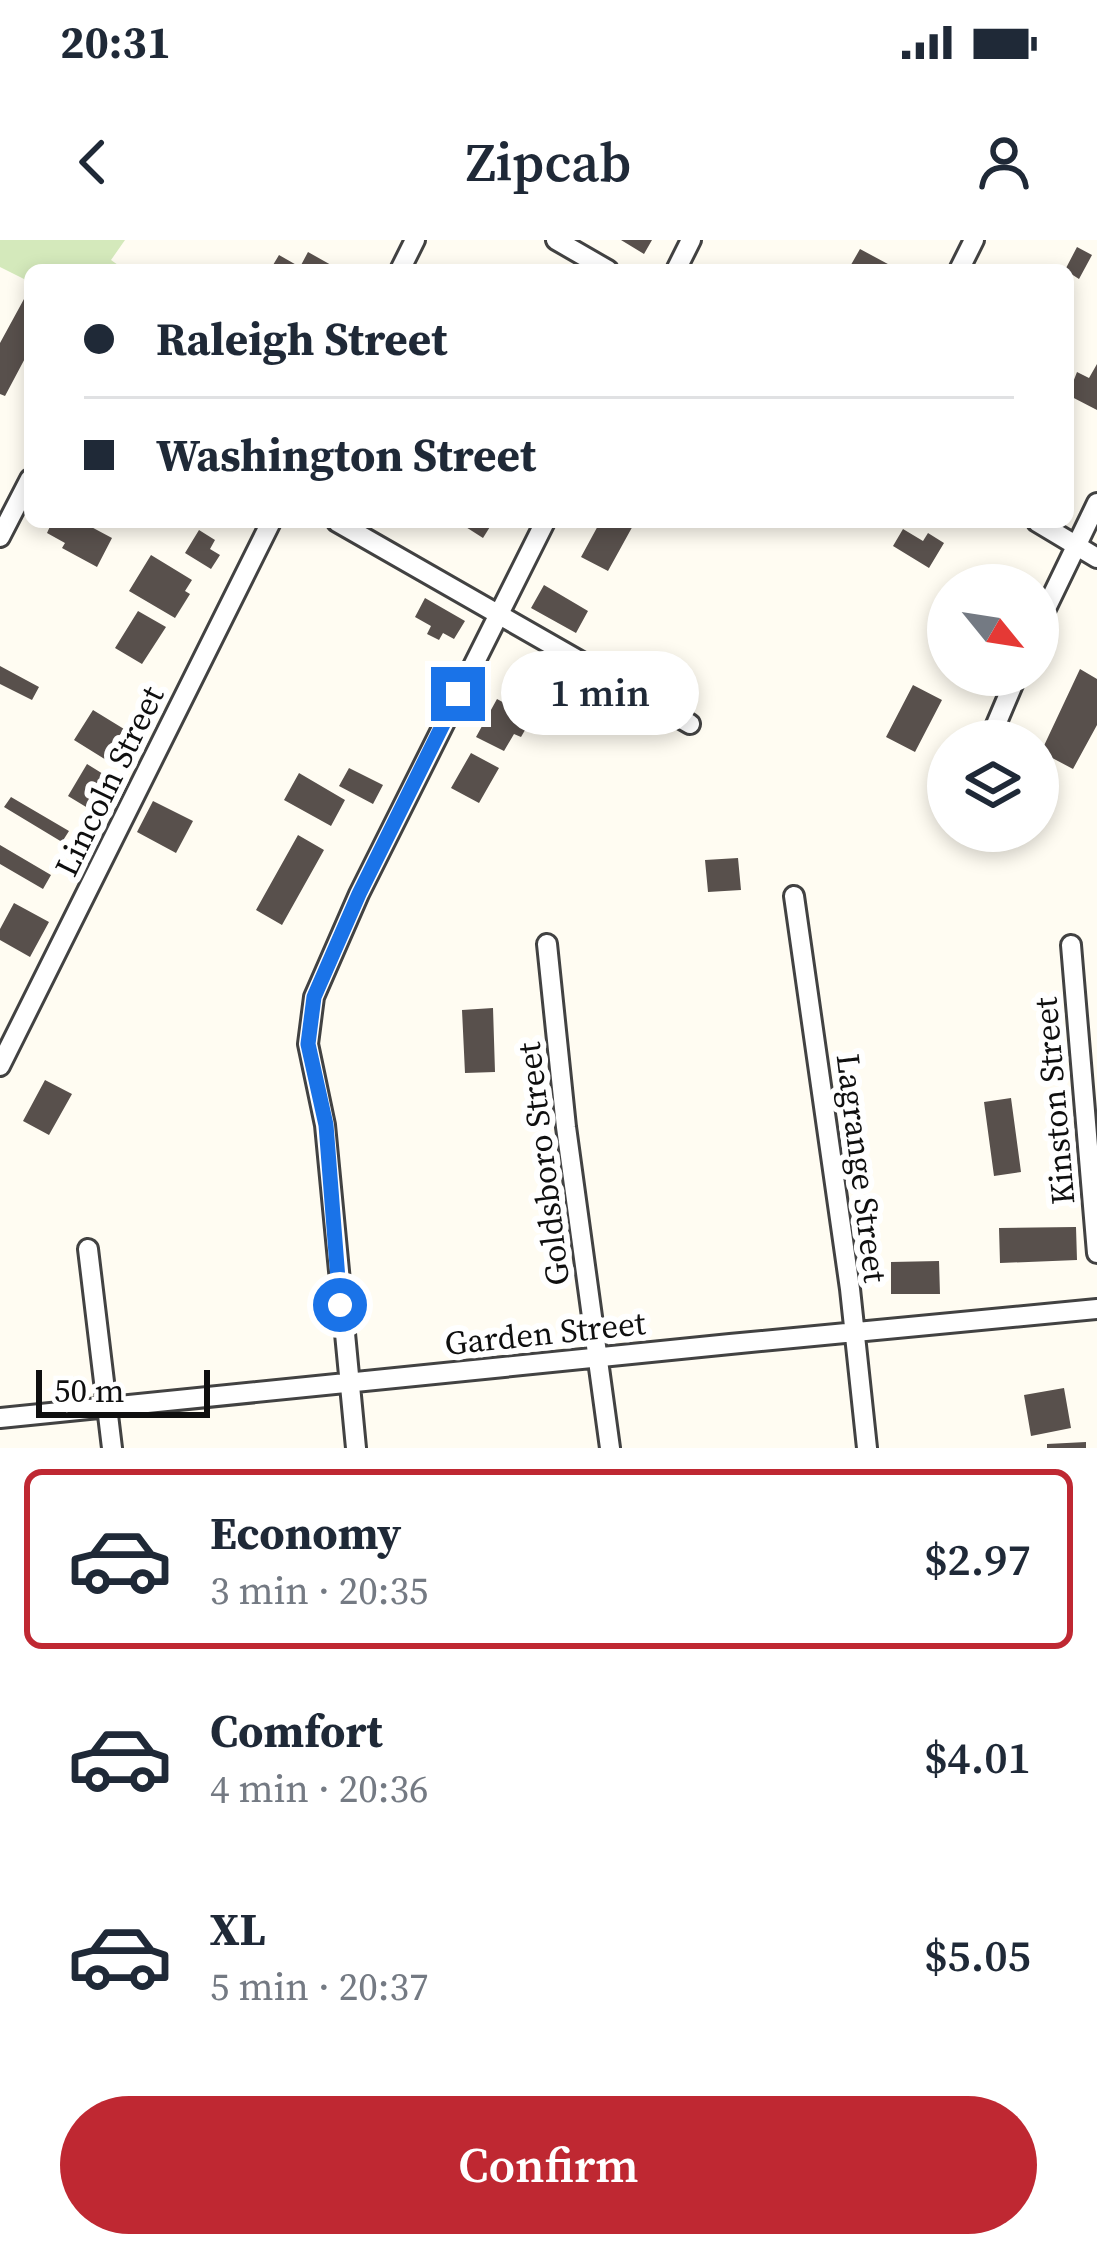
<!DOCTYPE html>
<html lang="en">
<head>
<meta charset="utf-8">
<style>
  :root { --surface:#fff; --page:#f2f2f3; --text:#1f2937; --muted:#747a83; --line:#e0e1e3; --accent:#bf2832 }
  body { margin:0; font-family:"Source Serif 4",serif; background:var(--page); color:var(--text); height:100vh; display:flex; flex-direction:column; font-size:45px; white-space:nowrap }
  * { box-sizing:border-box; margin:0 }
  p { font-size:39px; color:var(--muted) }
  .icon { flex:none; width:66px; height:66px; fill:none; stroke:currentColor; stroke-width:2; stroke-linecap:round; stroke-linejoin:round }
  .map { position:relative; height:1208px; overflow:hidden }
  .drawer { display:flex; flex-direction:column; background:var(--surface); flex:1 }
  .drawer>* { flex:none }
  .top-card { position:absolute; left:24px; top:24px; width:1050px; height:264px; border-radius:18px; box-shadow:0 6px 18px #0003; display:grid; align-content:center; height:264px; padding:0 60px; background:var(--surface) }
  .needle { width:78px; rotate:120deg }
  .tools { position:absolute; left:927px; top:324px; display:grid; gap:24px }
  .tools a { display:grid; place-items:center; width:132px; height:132px; border-radius:50%; background:var(--surface); box-shadow:0 6px 18px #0003; font-size:60px }
  .scale { position:absolute; left:36px; bottom:30px; width:174px; box-sizing:border-box; padding-left:12px; border:6px solid #0f0f0f; border-top:0; font-size:33px; line-height:42px; white-space:nowrap; color:#0f0f0f; -webkit-text-stroke:9px #fff; paint-order:stroke }
  .end { position:absolute; width:54px; height:54px; margin:-27px; border:15px solid #1a73e8; background:#fff; box-shadow:0 0 0 6px #fff }
  .from { border-radius:50% }
  .bubble { position:absolute; height:84px; border-radius:42px; background:var(--surface); box-shadow:0 6px 18px #0003; font-size:39px; font-weight:600; line-height:84px; text-align:center }
  .top-card b { display:flex; align-items:center; gap:42px; height:114px; font-size:45px }
  .top-card b+b { border-top:3px solid var(--line) }
  .top-card i { width:30px; height:30px; background:var(--text) }
  ul { padding:21px 0 0; list-style:none }
  li { display:flex; align-items:center; gap:36px; height:180px; margin:0 24px 18px; padding:0 36px; border:6px solid transparent; border-radius:18px }
  li div { flex:1 }
  li b { display:block; font-size:45px }
  li em { font-style:normal; font-weight:600 }
  li.on { border-color:var(--accent) }
  li>.icon { width:108px; height:108px; stroke-width:1.5 }
  .action { display:flex; gap:24px; margin-top:auto; padding:24px 60px }
  .action a { flex:1; height:138px; border-radius:72px; background:var(--accent); color:#fff; font-size:48px; font-weight:600; line-height:138px; text-align:center }
  .status { display:flex; justify-content:space-between; align-items:center; height:84px; padding:0 60px; background:var(--surface); direction:ltr }
  .status svg { height:33px; fill:currentColor }
  header { display:flex; justify-content:space-between; align-items:center; height:156px; padding:0 60px; background:var(--surface); font-size:54px; font-weight:600 }
  .map>svg:first-child { display:block }
  .green { fill:#d4e9bb }
  .building { fill:#58504c }
  .lines { fill:none; stroke-linecap:round; stroke-linejoin:round }
  .minor-casing { stroke:#424242; stroke-width:24 }
  .minor { stroke:#fff; stroke-width:18 }
  .route { stroke:#1a73e8; stroke-width:15 }
  .labels { text-anchor:middle; dominant-baseline:central; stroke-width:12; stroke-linejoin:round; paint-order:stroke }
  .street-label { font-size:33px; fill:#0f0f0f; stroke:#fff }
</style>
</head>
<body>
<div class="status"><b>20:31</b><svg viewBox="0 0 49 12"><path d="M0 12V9h3v3zM5 12V6h3v6zM10 12V3h3v9zM15 12V0h3v12zM26 1h20v11H26zM47 4h2v5h-2z"/></svg></div>
<header><svg class="icon" aria-label="back" viewBox="0 0 24 24"><path d="M15 5l-7 7 7 7"/></svg>Zipcab<svg class="icon" aria-label="person" viewBox="0 0 24 24"><circle cx="12" cy="8" r="4"/><path d="M4 21q1-7 8-7t8 7"/></svg></header>
<div class="map">
<svg width="1097" height="1208" viewBox="0 0 1097 1208">
  <rect width="100%" height="100%" fill="#fffcf2"/>
  <!-- green -->
  <path class="green" d="M0 0H125L111 20 125 30H30V42L0 27Z"/>
  <!-- building -->
  <path class="building" d="M621 0H652L644 14Z
    M1077 7 1092 15 1079 39 1065 30Z
    M860 9 899 30H848Z
    M308 12 340 30H270L279 15 300 27Z
    M24 59 30 62V109L5 156 0 154V103Z
    M1097 124V170L1068 155 1077 132 1089 138Z
    M52 282H82L112 298 97 327 62 308 65 303 47 293Z
    M458 282H493L483 298Z
    M600 282H635L608 331 581 317Z
    M903 289 923 301 928 293 944 303 929 328 893 306Z
    M199 290 215 300 210 309 220 315 211 329 185 313Z
    M151 315 192 340 185 351 190 354 175 378 129 351Z
    M544 345 588 371 576 393 531 368Z
    M425 358 465 381 454 399 443 393 439 400 427 394 431 386 415 377Z
    M138 371 166 387 142 424 115 408Z
    M0 426 39 447 32 460 0 444Z
    M1080 429 1097 439V485L1073 529 1041 512Z
    M913 445 942 460 915 512 886 497Z
    M497 459 532 478 521 497 514 494 504 511 476 497Z
    M93 470 124 489 116 500 123 504 111 523 74 500Z
    M471 513 499 528 479 563 451 548Z
    M87 524 116 542 96 573 68 556Z
    M349 528 383 545 373 564 339 546Z
    M1038 530 1057 540 1038 574Z
    M299 533 345 560 331 586 284 560Z
    M11 557 69 591 62 602 4 567Z
    M153 561 193 581 176 613 137 592Z
    M298 595 324 610 282 685 256 670Z
    M0 605 51 635 43 649 0 624Z
    M738 618 741 650 708 652 705 620Z
    M14 663 49 682 30 717 0 700V689Z
    M493 768 495 832 465 833 462 770Z
    M45 840 72 854 49 895 23 881Z
    M1011 858 1021 932 994 936 984 862Z
    M1076 987 1077 1020 1000 1023 999 988Z
    M939 1021 940 1054H891V1022Z
    M1064 1148 1071 1188 1031 1196 1024 1155Z
    M1086 1202V1208H1047V1204Z"/>
  <g class="lines">
    <!-- minor casing -->
    <g class="minor-casing">
      <path id="minor" d="M556 0 608 30
        M400 30 415 0
        M676 30 691 0
        M959 30 974 0
        M337 282 690 484
        M1037 282 1097 318
        M0 297 30 239
        M1038 385 1097 263
        M989 501 1017 435
        M794 656 850 1049 867 1208
        M547 704 566 887 610 1208
        M1071 705 1097 1013
        M0 826 271 282
        M88 1009 112 1208
        M0 1178C366 1142 731 1102 1097 1069
        M356 1208 325 885 308 804 314 757 359 654 545 282"/>
    </g>
    <!-- minor -->
    <use href="#minor" class="minor"/>
  </g>
  <g class="lines">
    <!-- route -->
    <path class="route" d="M340 1065 326 885 308 804 314 757 359 654 458 454"/>
  </g>
  <g class="labels">
    <!-- street labels -->
    <g class="street-label">
      <text transform="translate(109 541) rotate(-64)">Lincoln Street</text>
      <text transform="translate(1054 861) rotate(-95)">Kinston Street</text>
      <text transform="translate(543 924) rotate(-97)">Goldsboro Street</text>
      <text transform="translate(862 928) rotate(83)">Lagrange Street</text>
      <text transform="translate(545 1093) rotate(-6)">Garden Street</text>
    </g>
  </g>
</svg>
<div class="tools">
<a><svg class="needle" viewBox="-14 -14 28 28"><path d="M0-13l5 13h-10z" fill="#e53935"/><path d="M0 13l5-13h-10z" fill="#747a83"/></svg></a>
<a><svg class="icon" aria-label="layers" viewBox="0 0 24 24"><path d="M12 4l9 5-9 5-9-5zM3 14l9 5 9-5"/></svg></a>
</div>
<div class="scale">50 m</div>
<i class="end from" style="left:340px;top:1065px"></i>
<i class="end" style="left:458px;top:454px"></i>
<div class="bubble" style="left:501px;top:411px;width:198px">1 min</div>
<div class="top-card">
<b><i class="from"></i>Raleigh Street</b>
<b><i></i>Washington Street</b>
</div>
</div>
<section class="drawer">
<ul>
<li class="on"><svg class="icon" aria-label="car" viewBox="0 0 24 24"><path d="M5 17H2v-5l4-1 3-4h7l3 4 3 1v5h-3M9 17h6M6 11h13"/><circle cx="7" cy="17" r="2"/><circle cx="17" cy="17" r="2"/></svg><div><b>Economy</b><p>3 min · 20:35</p></div><em>$2.97</em></li>
<li><svg class="icon" aria-label="car" viewBox="0 0 24 24"><path d="M5 17H2v-5l4-1 3-4h7l3 4 3 1v5h-3M9 17h6M6 11h13"/><circle cx="7" cy="17" r="2"/><circle cx="17" cy="17" r="2"/></svg><div><b>Comfort</b><p>4 min · 20:36</p></div><em>$4.01</em></li>
<li><svg class="icon" aria-label="car" viewBox="0 0 24 24"><path d="M5 17H2v-5l4-1 3-4h7l3 4 3 1v5h-3M9 17h6M6 11h13"/><circle cx="7" cy="17" r="2"/><circle cx="17" cy="17" r="2"/></svg><div><b>XL</b><p>5 min · 20:37</p></div><em>$5.05</em></li>
</ul>
<div class="action"><a>Confirm</a></div>
</section>
</body>
</html>
